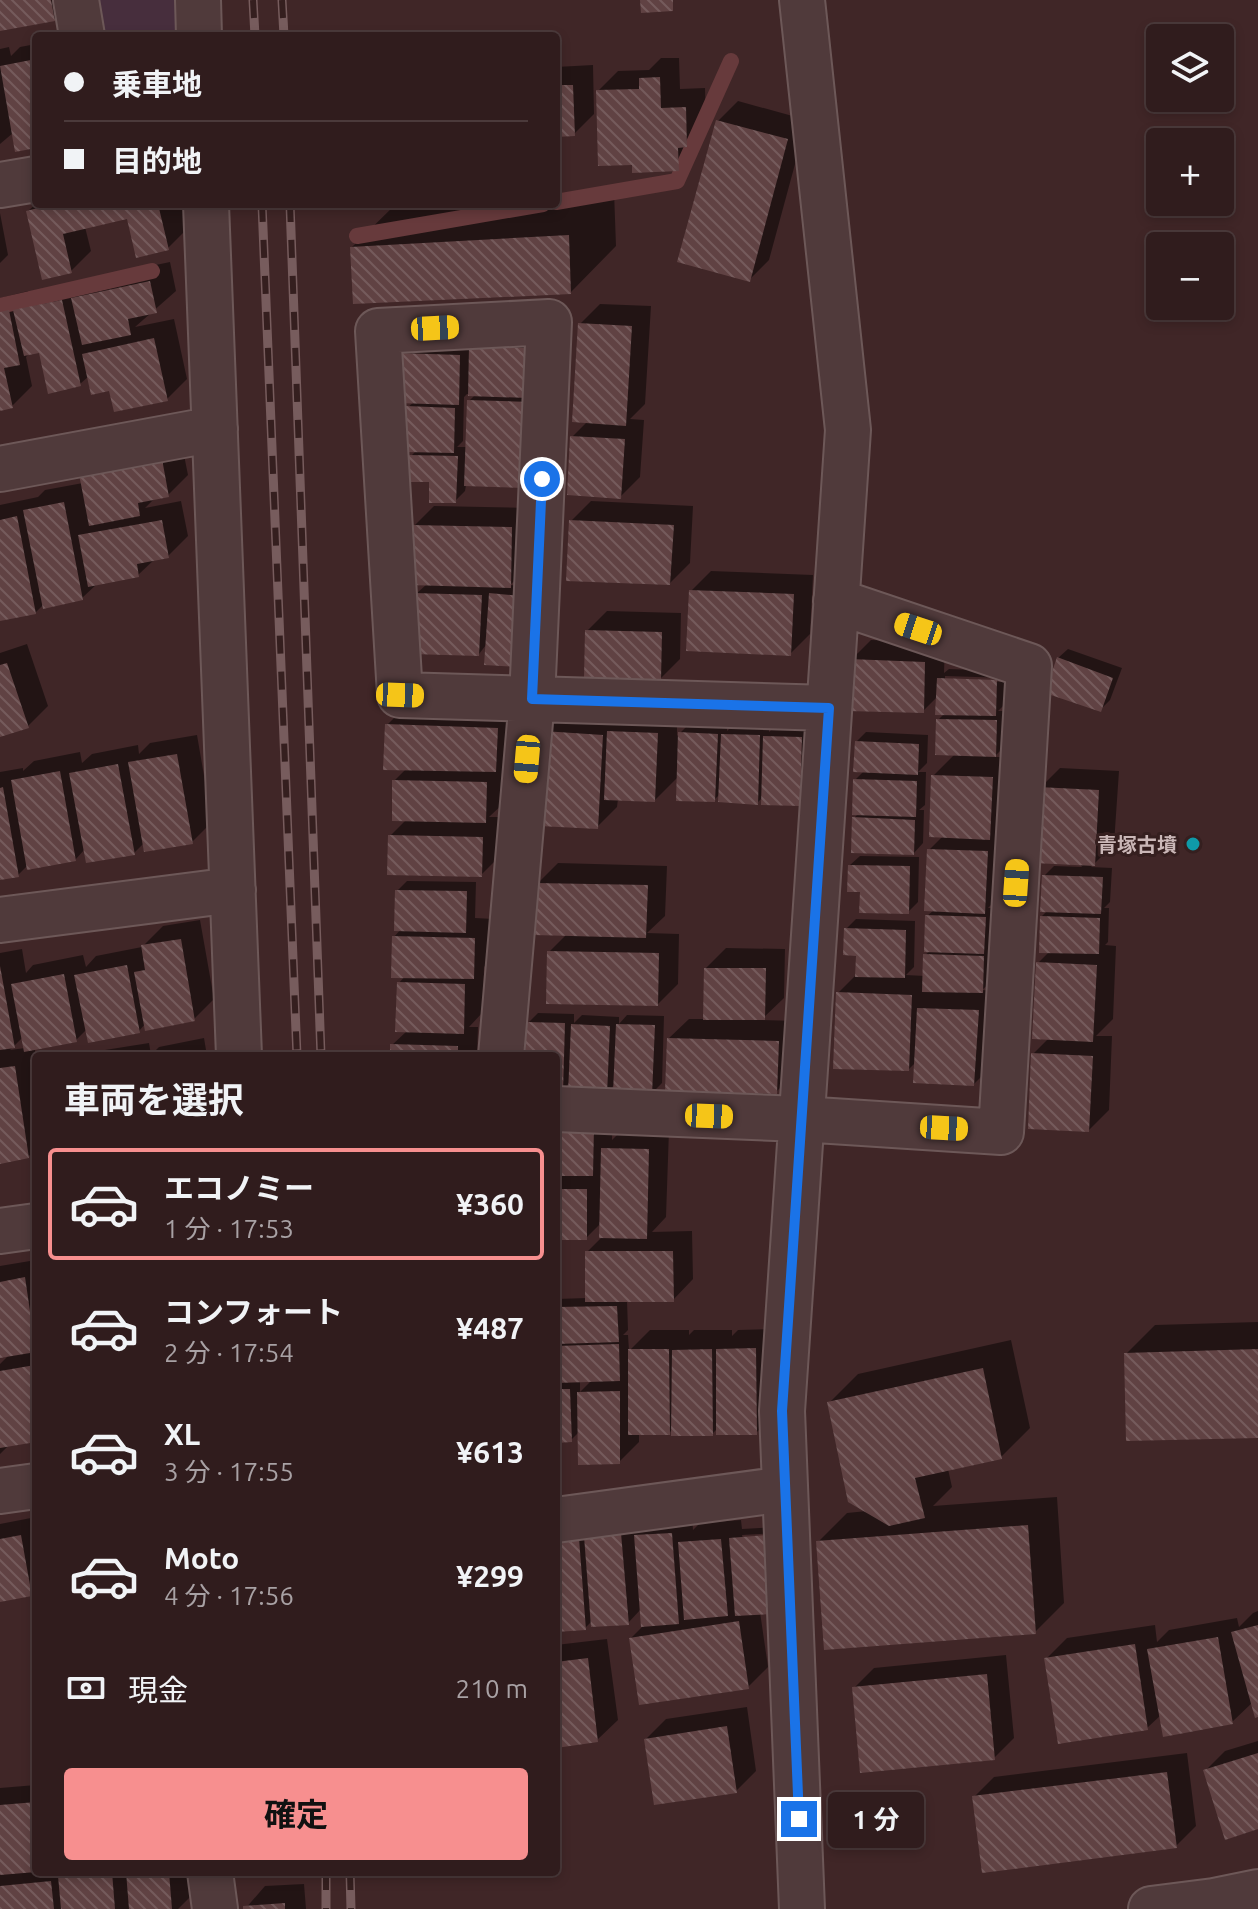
<!DOCTYPE html>
<html lang="ja">
<head>
<meta charset="utf-8">
<style>
  :root { --surface:#301c1d; --page:#3c292a; --text:#f1f3f6; --muted:#a8a1a4; --line:#4b3a3b; --accent:#f78f8f }
  body { margin:0; font-family:Ubuntu,"Noto Sans JP",sans-serif; background:var(--page); color:var(--text); height:100vh; display:flex; flex-direction:column; font-size:30px; white-space:nowrap }
  * { box-sizing:border-box; margin:0 }
  p { font-size:26px; color:var(--muted) }
  .icon { flex:none; width:44px; height:44px; fill:none; stroke:currentColor; stroke-width:2; stroke-linecap:round; stroke-linejoin:round }
  .map { position:relative; flex:1; overflow:hidden }
  .side { position:absolute; left:32px; top:1052px; width:528px; height:824px; display:flex; flex-direction:column; background:var(--surface); border-radius:8px; box-shadow:0 4px 12px #0003,0 0 0 2px var(--line) }
  .side>* { flex:none }
  .guide { position:absolute; left:32px; top:32px; width:528px; height:176px; border-radius:8px; box-shadow:0 4px 12px #0003,0 0 0 2px var(--line); display:grid; align-content:center; height:176px; padding:0 32px; background:var(--surface) }
  .fabs { position:absolute; left:1146px; top:24px; display:grid; gap:16px }
  .fabs a { display:grid; place-items:center; width:88px; height:88px; border-radius:8px; background:var(--surface); box-shadow:0 4px 12px #0003,0 0 0 2px var(--line); font-size:40px }
  .end { position:absolute; width:36px; height:36px; margin:-18px; border:10px solid #1a73e8; background:#fff; box-shadow:0 0 0 4px #fff }
  .from { border-radius:50% }
  .bubble { position:absolute; height:56px; border-radius:8px; background:var(--surface); box-shadow:0 4px 12px #0003,0 0 0 2px var(--line); font-size:26px; font-weight:700; line-height:56px; text-align:center }
  .car { position:absolute; width:24px; height:48px; margin:-24px -12px; border-radius:10px; box-shadow:0 0 6px 2px #0007; background:linear-gradient(#f5c518 24%,#345 0 40%,#f5c518 0 76%,#345 0 86%,#f5c518 0) }
  .guide b { display:flex; align-items:center; gap:28px; height:76px; font-size:30px }
  .guide b+b { border-top:2px solid var(--line) }
  .guide i { width:20px; height:20px; background:var(--text) }
  ul { padding:0; list-style:none }
  li { display:flex; align-items:center; gap:24px; height:112px; margin:0 16px 12px; padding:0 16px; border:4px solid transparent; border-radius:8px }
  li div { flex:1 }
  li b { display:block; font-size:30px }
  li em { font-style:normal; font-weight:700 }
  li.current { border-color:var(--accent) }
  li>.icon { width:72px; height:72px; stroke-width:1.5 }
  h2 { padding:0 32px; font-size:36px; line-height:96px }
  .pay { display:flex; align-items:center; gap:20px; height:88px; padding:0 32px; font-size:30px }
  .pay p { margin-inline-start:auto }
  .cta { display:flex; gap:16px; margin-top:auto; padding:16px 32px }
  .cta a { flex:1; height:92px; border-radius:8px; background:var(--accent); color:#111; font-size:32px; font-weight:700; line-height:92px; text-align:center }
  .map>svg:first-child { display:block }
  .green { fill:#472e3d }
  .shadow { fill:#0007; fill-rule:evenodd }
  .lines { fill:none; stroke-linecap:round; stroke-linejoin:round }
  .stream { stroke:#673a3c; stroke-width:16 }
  .building { fill:url(#building-back-hatch) }
  .minor-casing { stroke:#6d5858; stroke-width:48 }
  .minor { stroke:#503a3b; stroke-width:44 }
  .rail-casing { stroke:#775c5d; stroke-width:9 }
  .rail { stroke:#351f1f; stroke-width:6; stroke-dasharray:18; stroke-linecap:butt }
  .route { stroke:#1a73e8; stroke-width:10 }
  .culture-dot { fill:#0f9aa8; stroke:#351f1f; stroke-width:3 }
  .labels { text-anchor:middle; dominant-baseline:central; stroke-width:6; stroke-linejoin:round; paint-order:stroke }
  .poi-label { font-size:20px; font-weight:bold; fill:#cab7b7; stroke:#351f1f; text-anchor:end }
</style>
</head>
<body>
<div class="map">
<svg width="1258" height="1909" viewBox="0 0 1258 1909">
  <defs>
    <pattern id="building-back-hatch" width="6" height="6" patternUnits="userSpaceOnUse" patternTransform="scale(2)"><rect width="6" height="6" fill="#604243"/><path d="M-1 5l2 2M0 0l6 6M5-1l2 2" fill="none" stroke="#755b5c"/></pattern>
  </defs>
  <rect width="100%" height="100%" fill="#402627"/>
  <!-- green -->
  <path class="green" d="M96 0H176L177 36H104Z"/>
  <!-- shadow -->
  <path class="shadow" d="M0 0H72L54 19 0 29Z
    M36 44V146L13 133 0 144V49L9 47 11 56 20 47Z
    M661 58H679L680 89 705 88 706 125 698 133V149L678 169 634 163 598 91 618 71 649 70Z
    M593 65 594 114 574 134 556 135V67Z
    M738 101 807 120 769 260 749 280 718 121Z
    M614 191 616 246 571 292 352 247 396 204H556V194Z
    M36 204H183L188 228 168 248 128 217 85 227 91 251 71 271 28 211Z
    M0 213 8 255 0 263Z
    M170 262 176 291 135 327 174 319 187 379 167 399 111 389 89 376 80 384 41 351 30 353 26 357 32 386 12 406 0 409V298L28 291 30 297 35 291 81 281 83 289 94 278Z
    M600 304 651 306 645 404 630 419 644 420 640 477 620 497 572 437 588 421 580 324Z
    M549 329 548 376 466 485 465 491 455 501 431 481 411 456 417 450 408 407 414 402 401 354 421 334ZM467 394H476L469 401 468 447H457L463 441 464 397Z
    M181 440 188 475 168 495 155 498 145 508 181 501 188 536 168 556 155 559 138 575 98 583 82 598 44 604 35 613 0 619V505L38 497 45 490 83 483Z
    M591 501 693 506 690 563 670 583 571 521Z
    M434 506 531 508 530 566 510 585 531 587 479 654 416 594 427 584 414 526Z
    M711 571 813 575 810 634 790 654 691 591Z
    M607 611 681 613 680 659 660 679 587 631Z
    M871 640 945 642 944 673 949 669 1006 671V678L945 676V680L1006 682 1005 704 998 711H1006L1005 746 994 757H1012L1009 818 996 831H1007L1004 892 988 908H995L993 942 988 947H993L992 981 982 990 998 991 994 1064 974 1084 917 1061 909 1069 838 993 857 974 858 954 846 929 856 919 915 921 914 967 906 975 925 976V955L930 951 927 916 934 910 929 850 943 836 933 776 955 754 938 720 945 713 938 696 923 711 851 660Z
    M27 644 48 706 28 726 0 735V653Z
    M1068 649 1122 668 1110 700 1100 710 1058 658Z
    M407 705 517 709 515 750 503 763H506V801L489 817H502L501 855 481 875 390 836 407 819 394 781 407 768 387 725Z
    M565 712 677 714V736L690 723 727 725V731L733 725 769 726V732L774 727 811 728 809 794 799 804 763 797 757 803 720 794 714 800 679 776 655 800 618 799 617 807 597 827 545 732Z
    M866 732 928 735 927 763 918 772H926L925 805 919 810H924L923 843 914 853 854 818 859 813 855 780 864 771 856 742Z
    M197 735 212 822 192 842 144 843 134 853 85 849 75 860 28 865 18 875 0 878V772L23 768V771L34 761 80 752 82 763 92 754 138 745 139 754 150 743Z
    M1060 768 1119 771 1114 844 1091 867 1112 868 1110 902 1104 908H1109L1108 942 1105 945 1116 946 1113 1019 1096 1036H1112L1109 1110 1089 1130 1033 1054 1049 1038 1038 963 1050 951 1042 916 1048 910 1044 876 1054 866 1082 867 1040 788Z
    M860 856 919 857 918 902 908 912 850 865Z
    M558 863 667 866 665 916 647 933 679 934 678 984 658 1004 549 952 567 934 537 884Z
    M407 881 476 882 475 918 494 919 493 957 484 967 483 1012 469 1027H478L477 1056H392V1045L407 1031 399 983 405 976 394 937 401 929 397 891Z
    M200 920 214 999 194 1019 145 1024 139 1031 87 1029 76 1040 35 1048 36 1149 28 1157 0 1162V953L22 949 26 973 33 965 83 955 86 967 96 956 142 947 163 926ZM23 1037 25 1048 10 1050Z
    M726 948 785 949 784 998 761 1020 798 1021 796 1072 776 1092 668 1039 689 1019H705L706 968Z
    M538 1013 574 1014V1023L582 1015 619 1017V1024L627 1015 664 1016 662 1083 652 1093 615 1084 607 1093 570 1082 562 1091 556 1056H527L528 1023Z
    M204 1038 207 1056H99L105 1050 149 1043 151 1055 159 1047Z
    M95 1051 96 1056H69Z
    M556 1106H613L612 1140 623 1129 669 1130 666 1217 652 1232 692 1231 693 1279 673 1300H627L628 1330 623 1335H628L629 1351 650 1330H689V1335L694 1330H732V1336L738 1330 776 1329V1413L756 1433 718 1428 712 1434 673 1429 669 1433H639V1442L619 1462 579 1432 571 1440 556 1441V1299L587 1298V1252L601 1238V1223L586 1238H556ZM580 1380H592L580 1392Z
    M36 1260V1440L9 1445 0 1454V1364L10 1354 0 1356V1266Z
    M1258 1322V1436L1126 1354 1155 1325Z
    M1011 1340 1030 1428 1001 1457 948 1469 952 1487 933 1506 1057 1497 1064 1603 1035 1632 818 1542 847 1513 867 1511 829 1403 858 1374Z
    M692 1514 693 1530 700 1523 741 1520 742 1529 776 1527V1533L742 1535 760 1612 768 1667 748 1687 631 1638 643 1626 642 1608 628 1623 592 1621 585 1628 556 1630V1529Z
    M36 1517V1590L32 1595 0 1600V1524Z
    M1258 1611V1715L1253 1702 1232 1722 1161 1715 1147 1728 1046 1659 1067 1638 1155 1625 1157 1642 1169 1630 1237 1618 1239 1627 1253 1613Z
    M607 1639 618 1720 597 1740 556 1746V1645Z
    M1006 1655 1014 1738 994 1758 854 1688 874 1668Z
    M747 1707 756 1771 736 1791 646 1739 666 1719Z
    M1258 1741V1827L1205 1771 1225 1751Z
    M1187 1753 1196 1826 1176 1846 974 1797 994 1777Z
    M36 1785V1872H190L192 1895 178 1909H0V1788Z
    M304 1884 306 1909H245L265 1886Z"/>
  <g class="lines">
    <!-- stream -->
    <path class="stream" d="M556 202 677 181 731 61
      M357 236 543 204
      M0 306 152 271"/>
  </g>
  <!-- building -->
  <path class="building" d="M0 0H51L55 21 0 31Z
    M640 0H673V11L641 13Z
    M36 59V148L15 152 0 66Z
    M660 77 661 108 686 107 687 147 678 148 679 171 632 173V165L598 166 596 90 639 89V78Z
    M556 85H573L575 136 556 137Z
    M716 120 788 139 750 282 677 262Z
    M54 204H158L169 250 136 258 127 219 63 234 72 273 42 280 26 211Z
    M569 235 571 294 353 304 350 247Z
    M150 281 157 313 128 319 131 335 82 345 71 298Z
    M62 300 81 386 48 394 39 353 24 356 13 310Z
    M9 310 20 365 4 368 13 408 0 411V312Z
    M578 323 632 326 626 426 572 422Z
    M154 338 168 401 114 412 109 391 91 395 82 354Z
    M469 346 530 348 528 398 468 396Z
    M399 353 460 355 459 405 397 403Z
    M467 400 530 402 526 488 464 486Z
    M406 406 455 408 454 453 405 452Z
    M570 436 625 439 621 499 567 495Z
    M409 455 458 456 456 503H429V482H408Z
    M162 459 169 497 138 503 140 516 89 526 79 474Z
    M64 502 83 600 43 609 23 510Z
    M17 516 36 614 0 621V520Z
    M162 520 169 558 137 564 139 577 88 587 78 535Z
    M569 520 674 525 670 585 566 581Z
    M412 525 512 527 511 588 410 585Z
    M689 590 794 594 791 656 686 651Z
    M414 593 482 595 479 656 412 654Z
    M489 593 522 596 517 667 484 665Z
    M585 630 662 632 661 681 584 679Z
    M1057 657 1113 678 1101 712 1045 693Z
    M849 659 925 662 924 713 847 711Z
    M7 663 29 728 0 737V665Z
    M937 678 997 680 996 716 935 715Z
    M936 719 997 720 996 757 935 755Z
    M385 724 498 728 496 772 383 770Z
    M543 731 603 735 598 829 539 826Z
    M607 731 658 733 655 802 604 800Z
    M678 732 718 734 715 802 676 801Z
    M721 734 760 735 758 805 718 802Z
    M763 736 802 737 800 806 761 805Z
    M855 741 919 744 918 775 853 772Z
    M177 754 193 844 144 852 128 762Z
    M118 764 135 855 86 863 69 773Z
    M60 771 76 861 27 870 11 780Z
    M931 775 993 777 990 840 929 837Z
    M853 779 917 781 916 817 852 815Z
    M392 780 487 782 486 823 392 821Z
    M3 787 19 877 0 880V788Z
    M1038 787 1099 790 1095 866 1034 863Z
    M852 817 915 820 914 855 851 853Z
    M388 835 483 837 482 877 387 875Z
    M927 849 988 851 985 914 924 911Z
    M848 865 910 866 909 914 859 913 860 892H847Z
    M1042 875 1103 877 1101 914 1040 912Z
    M535 883 648 885 646 938 534 935Z
    M395 890 467 891 466 933 394 931Z
    M925 915 986 917 984 954 924 952Z
    M1040 916 1100 918 1099 954 1039 953Z
    M844 928 906 930 905 978 855 977 856 956 843 955Z
    M392 936 475 938 474 979 391 978Z
    M181 939 195 1021 145 1031 134 972 145 970 141 945Z
    M547 951 659 953 658 1006 546 1004Z
    M923 954 984 956 983 993 922 992Z
    M1036 962 1097 965 1093 1042 1032 1039Z
    M127 965 140 1033 88 1043 74 975Z
    M0 966 15 1048 0 1050Z
    M704 968H766L765 1020H703Z
    M64 974 77 1042 24 1052 11 984Z
    M397 982 465 984 464 1034 395 1032Z
    M836 992 912 995 909 1071 833 1069Z
    M917 1008 979 1010 974 1086 913 1083Z
    M526 1022 565 1023 563 1093 556 1092V1056H525Z
    M571 1024 610 1026 607 1095 568 1093Z
    M616 1024 655 1025 652 1095 613 1093Z
    M667 1038 779 1041 777 1094 665 1091Z
    M390 1044 458 1046V1056H390Z
    M1031 1053 1093 1056 1089 1132 1028 1129Z
    M15 1066 29 1158 0 1164V1068Z
    M556 1126H594L593 1176H556Z
    M601 1148 649 1149 647 1239 599 1238Z
    M556 1189H587V1240H556Z
    M585 1251H673L674 1302H585Z
    M25 1277 36 1352 0 1358V1282Z
    M617 1306 619 1342 556 1344V1307Z
    M619 1344 620 1381 556 1383V1346Z
    M756 1348 757 1435H716V1349Z
    M628 1349H669L670 1435H628Z
    M712 1349 713 1436H671L672 1350Z
    M1258 1349V1438L1126 1441 1124 1353Z
    M35 1365 36 1442 0 1448V1371Z
    M983 1368 1002 1459 915 1478 925 1518 889 1526 848 1502 827 1402Z
    M556 1389H570L572 1442 556 1443Z
    M620 1391V1464L578 1465 577 1392Z
    M1028 1525 1036 1634 824 1650 816 1541Z
    M621 1533 629 1625 591 1627 584 1536Z
    M672 1533 679 1624 641 1627 634 1535Z
    M21 1535 32 1596 0 1602V1539Z
    M766 1535 772 1614 735 1616 729 1538Z
    M579 1538 586 1630 556 1632V1540Z
    M721 1539 728 1616 684 1620 678 1542Z
    M739 1621 749 1689 639 1705 629 1638Z
    M1258 1625V1717L1255 1718 1231 1632Z
    M1218 1637 1233 1724 1163 1737 1147 1649Z
    M1135 1644 1148 1730 1058 1744 1044 1658Z
    M588 1658 598 1742 556 1748V1662Z
    M987 1674 995 1760 860 1773 852 1687Z
    M727 1726 737 1793 654 1805 644 1739Z
    M1258 1753V1829L1225 1840 1203 1770Z
    M1167 1772 1177 1848 982 1873 972 1796Z
    M36 1802V1872L0 1875V1805Z
    M112 1872 115 1909H61L58 1876Z
    M126 1872H169L172 1909H129Z
    M242 1872H285L286 1875 243 1878Z
    M51 1881 54 1909H0V1886Z
    M285 1903V1909H243V1906Z"/>
  <g class="lines">
    <!-- minor casing -->
    <g class="minor-casing">
      <path id="minor" d="M76 0 82 36
        M198 0 199 36
        M802 0 848 430 782 1411 802 1909
        M0 185 36 179
        M206 204 239 1056
        M0 469 215 429
        M0 920 233 890
        M501 1056 532 699 549 322 378 331 400 695 829 708
        M556 1109 801 1119 1001 1132 1029 666 836 601
        M0 1231 36 1226
        M0 1491 36 1486
        M556 1520 785 1489
        M210 1872 215 1909
        M1151 1909 1214 1901 1258 1892"/>
    </g>
    <!-- minor -->
    <use href="#minor" class="minor"/>
    <!-- rail casing -->
    <g class="rail-casing">
      <path id="rail" d="M253 0 255 36
        M282 0 284 36
        M262 204 297 1056
        M290 204 321 1056
        M326 1872V1909
        M350 1872 351 1909"/>
    </g>
    <!-- rail -->
    <use href="#rail" class="rail"/>
  </g>
  <g class="lines">
    <!-- route -->
    <path class="route" d="M542 479 532 699 829 708 782 1411 799 1819"/>
  </g>
  <!-- markers -->
  <circle class="culture-dot" cx="1193" cy="844" r="8"/>
  <g class="labels">
    <!-- poi labels -->
    <g class="poi-label">
      <text x="1177" y="844">青塚古墳</text>
    </g>
  </g>
</svg>
<div class="fabs">
<a><svg class="icon" aria-label="layers" viewBox="0 0 24 24"><path d="M12 4l9 5-9 5-9-5zM3 14l9 5 9-5"/></svg></a>
<a>+</a>
<a>−</a>
</div>
<i class="end from" style="left:542px;top:479px"></i>
<i class="end" style="left:799px;top:1819px"></i>
<div class="bubble" style="left:828px;top:1792px;width:96px">1 分</div>
<i class="car" style="left:435px;top:328px;rotate:87deg"></i>
<i class="car" style="left:918px;top:629px;rotate:288deg"></i>
<i class="car" style="left:400px;top:695px;rotate:92deg"></i>
<i class="car" style="left:527px;top:759px;rotate:185deg"></i>
<i class="car" style="left:1016px;top:883px;rotate:4deg"></i>
<i class="car" style="left:709px;top:1116px;rotate:92deg"></i>
<i class="car" style="left:944px;top:1128px;rotate:93deg"></i>
<div class="guide">
<b><i class="from"></i>乗車地</b>
<b><i></i>目的地</b>
</div>
<section class="side">
<h2>車両を選択</h2>
<ul>
<li class="current"><svg class="icon" aria-label="car" viewBox="0 0 24 24"><path d="M5 17H2v-5l4-1 3-4h7l3 4 3 1v5h-3M9 17h6M6 11h13"/><circle cx="7" cy="17" r="2"/><circle cx="17" cy="17" r="2"/></svg><div><b>エコノミー</b><p>1 分 · 17:53</p></div><em>¥360</em></li>
<li><svg class="icon" aria-label="car" viewBox="0 0 24 24"><path d="M5 17H2v-5l4-1 3-4h7l3 4 3 1v5h-3M9 17h6M6 11h13"/><circle cx="7" cy="17" r="2"/><circle cx="17" cy="17" r="2"/></svg><div><b>コンフォート</b><p>2 分 · 17:54</p></div><em>¥487</em></li>
<li><svg class="icon" aria-label="car" viewBox="0 0 24 24"><path d="M5 17H2v-5l4-1 3-4h7l3 4 3 1v5h-3M9 17h6M6 11h13"/><circle cx="7" cy="17" r="2"/><circle cx="17" cy="17" r="2"/></svg><div><b>XL</b><p>3 分 · 17:55</p></div><em>¥613</em></li>
<li><svg class="icon" aria-label="car" viewBox="0 0 24 24"><path d="M5 17H2v-5l4-1 3-4h7l3 4 3 1v5h-3M9 17h6M6 11h13"/><circle cx="7" cy="17" r="2"/><circle cx="17" cy="17" r="2"/></svg><div><b>Moto</b><p>4 分 · 17:56</p></div><em>¥299</em></li>
</ul>
<div class="pay"><svg class="icon" aria-label="cash" viewBox="0 0 24 24"><path d="M3 7h18v10H3z"/><circle cx="12" cy="12" r="2"/></svg>現金<p>210 m</p></div>
<div class="cta"><a>確定</a></div>
</section>
</div>
</body>
</html>
